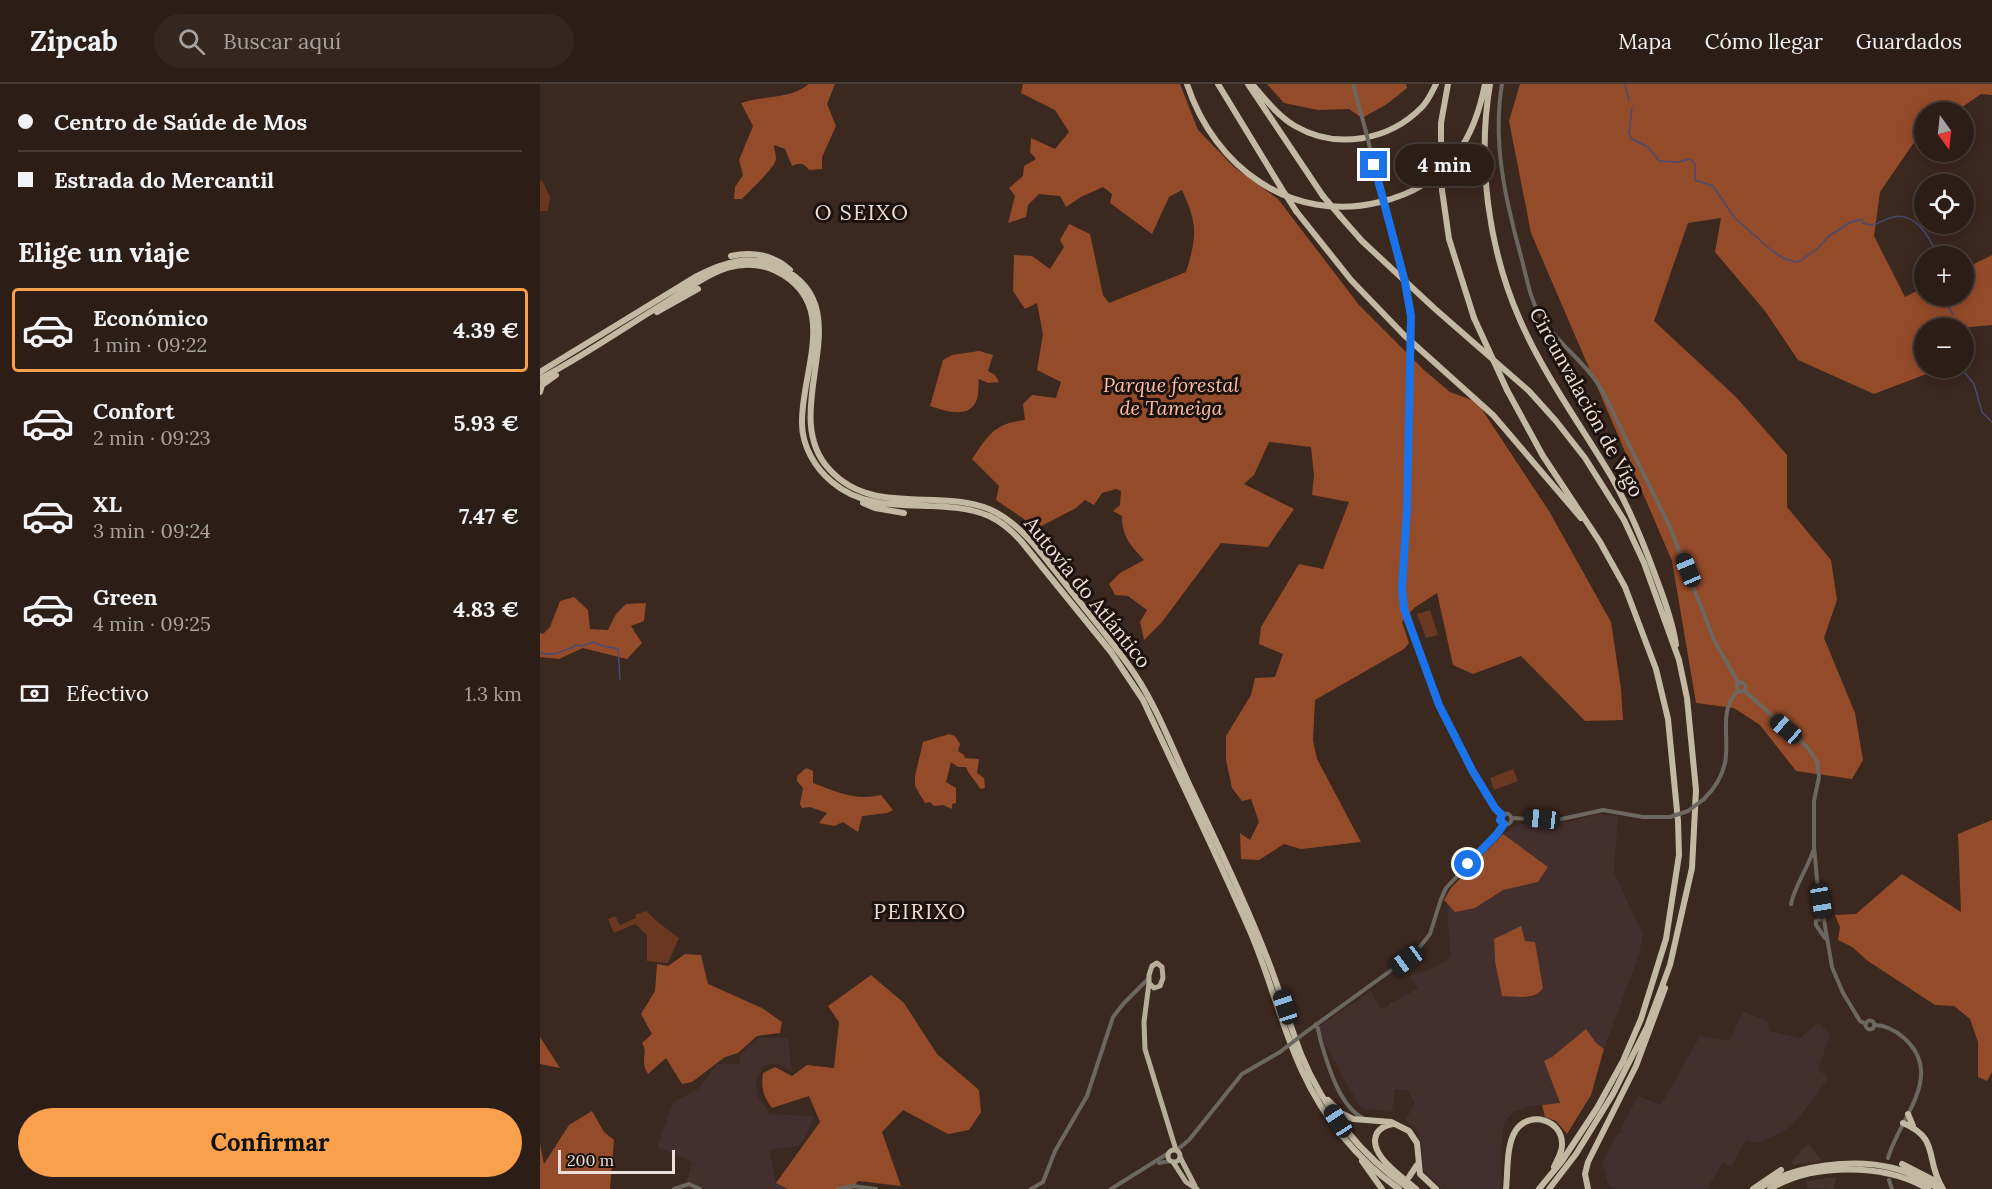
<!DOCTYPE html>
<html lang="es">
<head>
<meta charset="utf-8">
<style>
  :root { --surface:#2c1e17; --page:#342720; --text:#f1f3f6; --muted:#a6a2a1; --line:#483c36; --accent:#f8a04b }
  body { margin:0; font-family:Lora,serif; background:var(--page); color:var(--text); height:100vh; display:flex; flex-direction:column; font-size:22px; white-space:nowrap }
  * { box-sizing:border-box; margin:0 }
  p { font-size:20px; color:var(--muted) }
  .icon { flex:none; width:33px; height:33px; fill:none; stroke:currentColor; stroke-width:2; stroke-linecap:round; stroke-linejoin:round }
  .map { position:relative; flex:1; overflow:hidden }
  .panel { display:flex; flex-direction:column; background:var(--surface); width:540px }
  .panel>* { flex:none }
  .top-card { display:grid; align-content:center; height:132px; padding:0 18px; background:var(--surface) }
  .needle { width:39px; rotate:165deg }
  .tools { position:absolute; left:1374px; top:18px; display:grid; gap:12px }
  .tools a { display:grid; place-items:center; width:60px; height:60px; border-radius:50%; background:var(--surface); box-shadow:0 3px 15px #0003,0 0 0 2px var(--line); font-size:30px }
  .scale { position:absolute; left:18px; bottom:15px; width:117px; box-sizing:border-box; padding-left:6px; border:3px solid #eddfda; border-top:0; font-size:16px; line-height:21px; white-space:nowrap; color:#eddfda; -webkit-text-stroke:4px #1c130f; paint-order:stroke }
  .end { position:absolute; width:27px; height:27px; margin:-14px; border:8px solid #1a73e8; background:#fff; box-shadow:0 0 0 3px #fff }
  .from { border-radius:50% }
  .bubble { position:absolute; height:42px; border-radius:21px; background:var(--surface); box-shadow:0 3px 15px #0003,0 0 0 2px var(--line); font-size:20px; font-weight:700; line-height:42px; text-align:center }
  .car { position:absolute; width:18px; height:36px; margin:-18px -9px; border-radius:8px; box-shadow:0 0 4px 2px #0007; background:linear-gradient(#222 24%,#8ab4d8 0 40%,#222 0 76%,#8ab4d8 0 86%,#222 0) }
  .top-card b { display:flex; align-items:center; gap:21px; height:57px; font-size:22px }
  .top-card b+b { border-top:2px solid var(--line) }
  .top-card i { width:15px; height:15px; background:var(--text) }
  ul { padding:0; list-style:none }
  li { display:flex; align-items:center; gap:18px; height:84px; margin:0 12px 9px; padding:0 6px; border:3px solid transparent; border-radius:6px }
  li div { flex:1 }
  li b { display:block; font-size:22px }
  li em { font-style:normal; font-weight:700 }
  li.active { border-color:var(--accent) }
  li>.icon { width:54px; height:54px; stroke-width:1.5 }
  h2 { padding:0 18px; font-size:27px; line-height:72px }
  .pay { display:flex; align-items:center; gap:15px; height:66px; padding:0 18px; font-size:22px }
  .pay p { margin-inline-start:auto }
  .action { display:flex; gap:12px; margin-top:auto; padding:12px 18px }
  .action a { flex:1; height:69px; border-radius:36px; background:var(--accent); color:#111; font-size:24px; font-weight:700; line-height:69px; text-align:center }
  header { display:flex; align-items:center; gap:36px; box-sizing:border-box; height:84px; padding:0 30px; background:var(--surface); border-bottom:2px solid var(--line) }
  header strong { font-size:28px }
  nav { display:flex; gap:33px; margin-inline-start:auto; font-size:21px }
  .search { width:420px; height:54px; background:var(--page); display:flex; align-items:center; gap:15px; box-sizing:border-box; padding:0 21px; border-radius:33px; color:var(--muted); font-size:22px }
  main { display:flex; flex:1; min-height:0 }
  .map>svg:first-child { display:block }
  .commercial { fill:#45342c }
  .industrial { fill:#432f2d }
  .green { fill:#6a3721 }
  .forest { fill:#944b2a }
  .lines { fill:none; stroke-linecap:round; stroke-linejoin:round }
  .stream { stroke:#484b72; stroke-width:1.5 }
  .tertiary { stroke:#6c685f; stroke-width:4 }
  .trunk { stroke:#b6ae98; stroke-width:5 }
  .motorway { stroke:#c3b9a2; stroke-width:6 }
  .tertiary-bridge { stroke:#6c685f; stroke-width:4 }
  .motorway-bridge { stroke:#c3b9a2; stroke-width:6 }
  .route { stroke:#1a73e8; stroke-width:8 }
  .labels { text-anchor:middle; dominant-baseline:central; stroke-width:6; stroke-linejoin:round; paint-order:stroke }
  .park-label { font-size:20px; font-style:italic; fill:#febda2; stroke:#1c130f }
  .street-label { font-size:20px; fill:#eddfda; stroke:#1c130f }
  .neighbourhood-label { font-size:21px; letter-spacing:1.5px; fill:#eddfda; stroke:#1c130f }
</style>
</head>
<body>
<header>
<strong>Zipcab</strong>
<div class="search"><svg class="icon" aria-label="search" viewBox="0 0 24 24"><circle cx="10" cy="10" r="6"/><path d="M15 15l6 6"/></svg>Buscar aquí</div>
<nav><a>Mapa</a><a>Cómo llegar</a><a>Guardados</a></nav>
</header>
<main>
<section class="panel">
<div class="top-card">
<b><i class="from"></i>Centro de Saúde de Mos</b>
<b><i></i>Estrada do Mercantil</b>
</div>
<h2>Elige un viaje</h2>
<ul>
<li class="active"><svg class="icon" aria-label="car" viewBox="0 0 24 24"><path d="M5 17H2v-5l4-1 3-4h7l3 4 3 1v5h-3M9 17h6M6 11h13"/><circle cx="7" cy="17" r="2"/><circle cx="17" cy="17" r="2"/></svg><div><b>Económico</b><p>1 min · 09:22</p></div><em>4.39 €</em></li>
<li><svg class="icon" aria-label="car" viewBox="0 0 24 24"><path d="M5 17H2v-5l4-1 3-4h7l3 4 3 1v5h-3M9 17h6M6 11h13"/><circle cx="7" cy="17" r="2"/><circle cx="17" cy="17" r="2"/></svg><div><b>Confort</b><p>2 min · 09:23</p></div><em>5.93 €</em></li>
<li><svg class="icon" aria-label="car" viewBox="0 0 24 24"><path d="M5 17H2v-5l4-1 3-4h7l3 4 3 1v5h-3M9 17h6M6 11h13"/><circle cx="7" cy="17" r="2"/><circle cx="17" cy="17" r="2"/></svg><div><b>XL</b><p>3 min · 09:24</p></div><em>7.47 €</em></li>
<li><svg class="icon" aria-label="car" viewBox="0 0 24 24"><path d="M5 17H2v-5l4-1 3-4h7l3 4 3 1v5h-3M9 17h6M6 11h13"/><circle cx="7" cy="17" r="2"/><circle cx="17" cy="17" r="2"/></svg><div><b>Green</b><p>4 min · 09:25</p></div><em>4.83 €</em></li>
</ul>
<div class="pay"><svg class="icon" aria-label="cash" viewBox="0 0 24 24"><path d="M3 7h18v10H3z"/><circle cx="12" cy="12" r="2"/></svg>Efectivo<p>1.3 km</p></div>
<div class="action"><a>Confirmar</a></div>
</section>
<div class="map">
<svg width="1452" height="1105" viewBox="0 0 1452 1105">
  <rect width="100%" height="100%" fill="#3b281f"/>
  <!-- commercial -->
  <path class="commercial" d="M1268 1059 1282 1077 1254 1081 1251 1078Z
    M1296 1093 1294 1105 1267 1104 1266 1097Z"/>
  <!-- industrial -->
  <path class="industrial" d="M1058 730 1078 733 1074 788 1103 851 1099 871 1064 965 1056 959 1004 977 1020 1020 990 1022 973 1028 964 1039 961 1068V1105H902L883 1085 882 1064 878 1047 865 1036 875 1019 867 1006 855 1005 852 1028 824 1025 820 1022 804 995 777 944 831 907 840 925 849 922V919L858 916 878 904 870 892 894 884 910 873 907 822 915 828 934 824 963 806 998 798 1008 783 963 750 973 743 989 738 1011 740 1032 737Z
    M1203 927 1228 938 1229 947 1260 954 1278 938 1290 951 1278 986 1289 993 1259 1034 1243 1048 1217 1059 1206 1056 1191 1082 1183 1078 1167 1105H1075L1068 1100 1062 1078 1076 1052 1081 1048V1044L1098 1012 1121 1021 1160 952 1190 957Z
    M218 954H248L252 988 237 979 223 982 216 998 218 1012 230 1030 274 1032 267 1050 259 1062 229 1066 236 1099 248 1105H144L152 1078 117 1063 133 1018 158 1005 177 980H199L201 970Z"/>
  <!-- green -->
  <path class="green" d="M2 96 10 113 8 127H0V97Z
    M890 526 898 551 886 554 877 530Z
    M973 685 978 697 954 706 950 694Z
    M106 827 119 839 139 854 128 879 107 877V851L95 840 74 849 68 835 75 832 80 841 96 834 95 831Z"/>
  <!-- forest -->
  <path class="forest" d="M269 0H295L287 20 296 42 282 73V85L269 86C263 78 260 79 252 82L245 65 234 61C234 65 236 70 236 75 235 84 210 106 202 115H194L195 103 203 91 199 76 213 42 201 19C224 11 249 16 269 0Z
    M483 0H640L658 46 694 83 738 115 819 221 884 286 910 308 937 318 1009 427 1071 538 1081 605 1083 636 1045 637 981 572 933 590 913 581 897 509 874 524 862 538 869 559 864 565 775 616 773 656 777 675 821 758 761 765 744 760 719 776 701 775 700 749 710 756 719 738 711 715 702 717 692 704 686 676V652L711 611 715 594 735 593 743 570 719 560 721 543 759 480 783 485 809 418 772 411 774 391 771 363 729 358 714 391 704 400 754 425 728 463 681 459 622 538 604 556 600 538 607 526 588 512 575 511 569 500 580 489 604 476C590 461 582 452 582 432L573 427 580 421 581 407 576 405 562 409 554 421 545 416 536 424 492 447 484 435 456 416 459 402 432 375C449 351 453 340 485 336L483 320 492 311 516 314 521 298 497 286 503 250 497 219 485 225 473 207 474 171 492 172 510 185 524 163 520 156 529 140 550 150 563 211 569 219 646 188C657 152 658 141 642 106L629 113 612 150 570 119 572 110 563 103 541 113 526 123 520 112 499 110 488 121 486 133 468 139 475 112 469 104 483 92 484 82 496 75 490 68 491 54 515 65 529 48 515 26 481 9Z
    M727 0H866L867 4 847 20 822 34 809 25 778 26 744 19Z
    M980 0H1452V11L1441 10 1415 28H1384V50L1375 57 1340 108 1334 152 1365 213 1384 203V212H1424V185L1452 171V241L1419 244H1384V284H1392L1389 289 1334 310 1258 276 1225 227 1175 168 1181 134 1148 139 1114 237 1196 313 1247 371V423L1291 476 1297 516 1284 554 1315 629 1323 676 1312 695 1256 687 1220 641 1194 624 1156 619 1132 477 991 149 969 37Z
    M439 267 453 271 448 287 455 291 459 298 448 299 439 295C438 301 439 309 437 315 430 336 405 327 390 322L403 276 412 271Z
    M34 513 48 526 50 545 68 546 76 530 86 520 106 519 104 537 91 542 102 559 87 575 43 564 19 575 0 573V549L3 550 10 543 20 517Z
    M409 650 415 652 420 660 418 667 424 671 425 674 439 675 437 689 444 694 445 704 440 705C436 696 429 692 426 683H418L411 678 406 698 416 704V719L412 720V725L403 721 394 722 390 718 385 719 375 702V692L383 658Z
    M266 684 273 687V699C297 708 315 717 341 711L353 726 347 729 322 732 318 748 303 738 294 742 279 739 287 729 270 723 262 724 260 720 263 704 257 697V692Z
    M1452 736V988L1447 997 1438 993V958L1430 935 1414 922 1395 921 1328 877 1312 863 1298 856 1300 843 1295 831 1316 830 1362 790 1421 828 1418 750Z
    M963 750 1008 783 998 798 963 806 935 824 915 828 904 816 911 804Z
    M981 842 985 857 995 858 1003 904C995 917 975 912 962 912L955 877 954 855Z
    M145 870 161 871 168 900 222 924 242 938 240 949 217 952 198 969 185 973 152 998 142 1000 126 974 108 990C99 976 109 970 102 959L112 950 101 930 115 907 117 880 128 882Z
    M331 891 364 919 397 970 439 1006 441 1028 429 1046 408 1050 363 1026 342 1048 361 1102 318 1097 312 1105H248L236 1099 280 1038 269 1012 232 1024C223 1012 221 1003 223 989L235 983 252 992 267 981 294 984 299 938 288 922Z
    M1046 945 1056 959 1064 965 1051 1011 1027 1050 1016 1037 1005 1033 1002 1021 1020 1019 1004 977 1012 973Z
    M0 953 20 984 0 980Z
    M52 1027 64 1048 74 1056 70 1105H0V1060L4 1080 29 1041Z"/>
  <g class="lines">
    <!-- stream -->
    <path class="stream" d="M1085 0 1089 17
      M1092 24 1089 49 1092 55 1108 63 1119 77 1139 78 1150 75 1155 80V96L1173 102 1194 133 1230 165 1243 174 1255 178 1260 177 1278 164 1289 152 1309 139 1322 135 1323 139C1335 144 1339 137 1350 134 1374 125 1391 154 1397 172
      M1404 212 1413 231
      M1414 237V244
      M1421 284 1434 300 1442 328 1452 338
      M0 568C10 574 23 567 33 563L35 561 43 562 54 558C62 564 69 562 78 565L80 595"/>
    <!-- tertiary -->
    <path class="tertiary" d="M813 0 826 48
      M962 0C952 60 966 118 982 176 987 196 991 219 1003 236 1021 263 1049 281 1064 310L1130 443 1174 556 1199 600
      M829 60 840 102
      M848 133 858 173
      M869 220 871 246
      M870 268 867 425 862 504 864 525 899 621 932 686 955 724 962 731
      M1196.5 603a4.5 4.5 0 1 1 9 0a4.5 4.5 0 1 1-9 0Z
      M1205 607 1268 664 1277 678 1279 693 1274 717V763L1277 795 1292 883 1303 909 1320 937 1326 940
      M1164 715C1174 705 1182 693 1185 679 1190 655 1178 625 1198 607
      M960.5 735a5.5 5.5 0 1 1 11 0a5.5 5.5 0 1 1-11 0Z
      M971 734 1017 736 1063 726 1103 733H1130
      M1251 820C1255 801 1267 786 1273 767
      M1284 834 1276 837V841L1285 854
      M1325.5 941a4.5 4.5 0 1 1 9 0a4.5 4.5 0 1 1-9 0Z
      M776 940C779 945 779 952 781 958 788 982 800 1023 823 1034
      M1334 941C1345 941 1355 946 1364 954 1406 991 1359 1035 1348 1074
      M766 948 875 869 890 850 901 815 906 804 957 750 964 740
      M637 1066 649 1056 702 990 740 968
      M619 1079 630 1077
      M1349 1096 1352 1105
      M134 1105 149 1100 160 1105
      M298 1105 313 1102 336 1105
      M491 1105 503 1098 515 1067 547 1012 573 933 584 919 608 895
      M571 1105 627 1070"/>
    <!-- trunk -->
    <path class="trunk" d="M617 879 622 883 623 894 620 902 614 904 609 899V891L612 882Z
      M609 899 604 938 605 965 636 1066
      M628 1072a6 6 0 1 1 12 0a6 6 0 1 1-12 0Z
      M640 1073 655 1102
      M633 1078 646 1098 657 1105"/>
    <!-- motorway -->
    <path class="motorway" d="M647 0C674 83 751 140 840 118 870 111 897 96 916 71 932 50 940 26 945 0
      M678 0 740 102
      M708 0 783 112
      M712 0C725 15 738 32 755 42 796 66 849 57 882 23 888 17 892 8 896 0
      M950 0C937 77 948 164 980 236 1004 291 1040 340 1071 392 1090 425 1104 460 1117 496 1125 517 1133 539 1136 561
      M901 70V39L908 0
      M902 106 909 155 934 234
      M756 127 811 196 864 251 953 331 1041 434
      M800 132 822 157 894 224 989 307 1016 337 1045 374 1084 436 1104 479 1139 576 1147 614 1156 706 1152 784 1130 881 1107 943 1073 1010 1036 1070 1009 1105
      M191 172C212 167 234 171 250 186
      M117 228 158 205
      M0 288 155 193C184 178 211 169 241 184 325 225 235 326 289 385 332 433 397 404 449 425 484 440 507 478 531 507 550 531 569 554 587 579 614 615 630 659 649 700 675 755 702 810 724 866 738 900 748 936 761 970 783 1024 822 1073 870 1105
      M0 295C44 272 85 243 128 217 147 205 166 191 187 184 203 179 221 180 236 187 301 219 261 287 262 339 262 362 275 384 292 398 336 436 399 411 449 432 462 438 472 447 481 457L571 568 603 616C639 693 676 769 710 847 730 893 741 942 762 987 783 1033 817 1076 859 1105
      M967 306 1003 372 1060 458 1085 503 1116 585 1128 635 1138 737 1139 771 1126 855 1101 935 1083 977 1057 1024 1022 1077 999 1105
      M0 308 2 301 16 291
      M323 419 335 424 364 429
      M788 1016 801 1029 813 1035 851 1038 869 1047 877 1059 880 1090 896 1105
      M1368 1030 1373 1042
      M1363 1039C1401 1055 1384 1075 1403 1105
      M853 1040C847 1041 841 1043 837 1049 826 1070 863 1093 876 1105
      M822 1077 842 1105
      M1362 1080 1399 1099
      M869 1093 877 1081
      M966 1105C968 1087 966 1061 976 1046 990 1026 1023 1036 1022 1061 1022 1069 1017 1076 1014 1083
      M1048 1105 1045 1090 1048 1078 1096 982 1125 904
      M1213 1105 1241 1086
      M1219 1105C1251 1081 1315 1074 1353 1084 1370 1088 1385 1096 1399 1105
      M1230 1105C1272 1079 1345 1079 1388 1105"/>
    <!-- tertiary-bridge -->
    <path class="tertiary-bridge" d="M826 48 829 60
      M840 102 848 133
      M858 173 869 220
      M870 268 871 246
      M1130 733 1148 727 1164 715
      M740 968 766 948"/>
    <!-- motorway-bridge -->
    <path class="motorway-bridge" d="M901 70 902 106
      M740 102 756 127
      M783 112 800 132
      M934 234 967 306"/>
  </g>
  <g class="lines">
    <!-- route -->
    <path class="route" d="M834 81 865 198 871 232 867 425 862 504 864 525 899 621 932 686 955 724 962 731 960 736 964 740 957 750 928 780"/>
  </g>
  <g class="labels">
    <!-- park labels -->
    <g class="park-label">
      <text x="631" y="300">Parque forestal<tspan x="631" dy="23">de Tameiga</tspan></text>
    </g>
    <!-- street labels -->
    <g class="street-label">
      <text transform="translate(1047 318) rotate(61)">Circunvalación de Vigo</text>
      <text transform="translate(548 508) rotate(51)">Autovía do Atlántico</text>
    </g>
    <!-- neighbourhood labels -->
    <g class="neighbourhood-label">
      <text x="322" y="128">O SEIXO</text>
      <text x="380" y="827">PEIRIXO</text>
    </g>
  </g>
</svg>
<div class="tools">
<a><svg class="needle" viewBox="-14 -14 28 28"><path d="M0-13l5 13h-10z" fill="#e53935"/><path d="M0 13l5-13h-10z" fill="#a6a2a1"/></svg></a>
<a><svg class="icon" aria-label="locate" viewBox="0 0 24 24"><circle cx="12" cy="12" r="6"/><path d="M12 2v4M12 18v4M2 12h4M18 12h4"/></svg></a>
<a>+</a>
<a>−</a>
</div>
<div class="scale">200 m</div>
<i class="end from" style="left:928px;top:780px"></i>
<i class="end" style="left:834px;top:81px"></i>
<div class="bubble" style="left:855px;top:60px;width:99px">4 min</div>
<i class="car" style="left:1148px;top:486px;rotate:337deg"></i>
<i class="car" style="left:1246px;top:645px;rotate:311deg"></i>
<i class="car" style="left:1002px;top:735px;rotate:276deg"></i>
<i class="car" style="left:1281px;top:817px;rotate:170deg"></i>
<i class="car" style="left:867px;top:876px;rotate:234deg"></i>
<i class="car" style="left:745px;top:923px;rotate:342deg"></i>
<i class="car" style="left:798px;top:1037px;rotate:327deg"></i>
</div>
</main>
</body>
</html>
